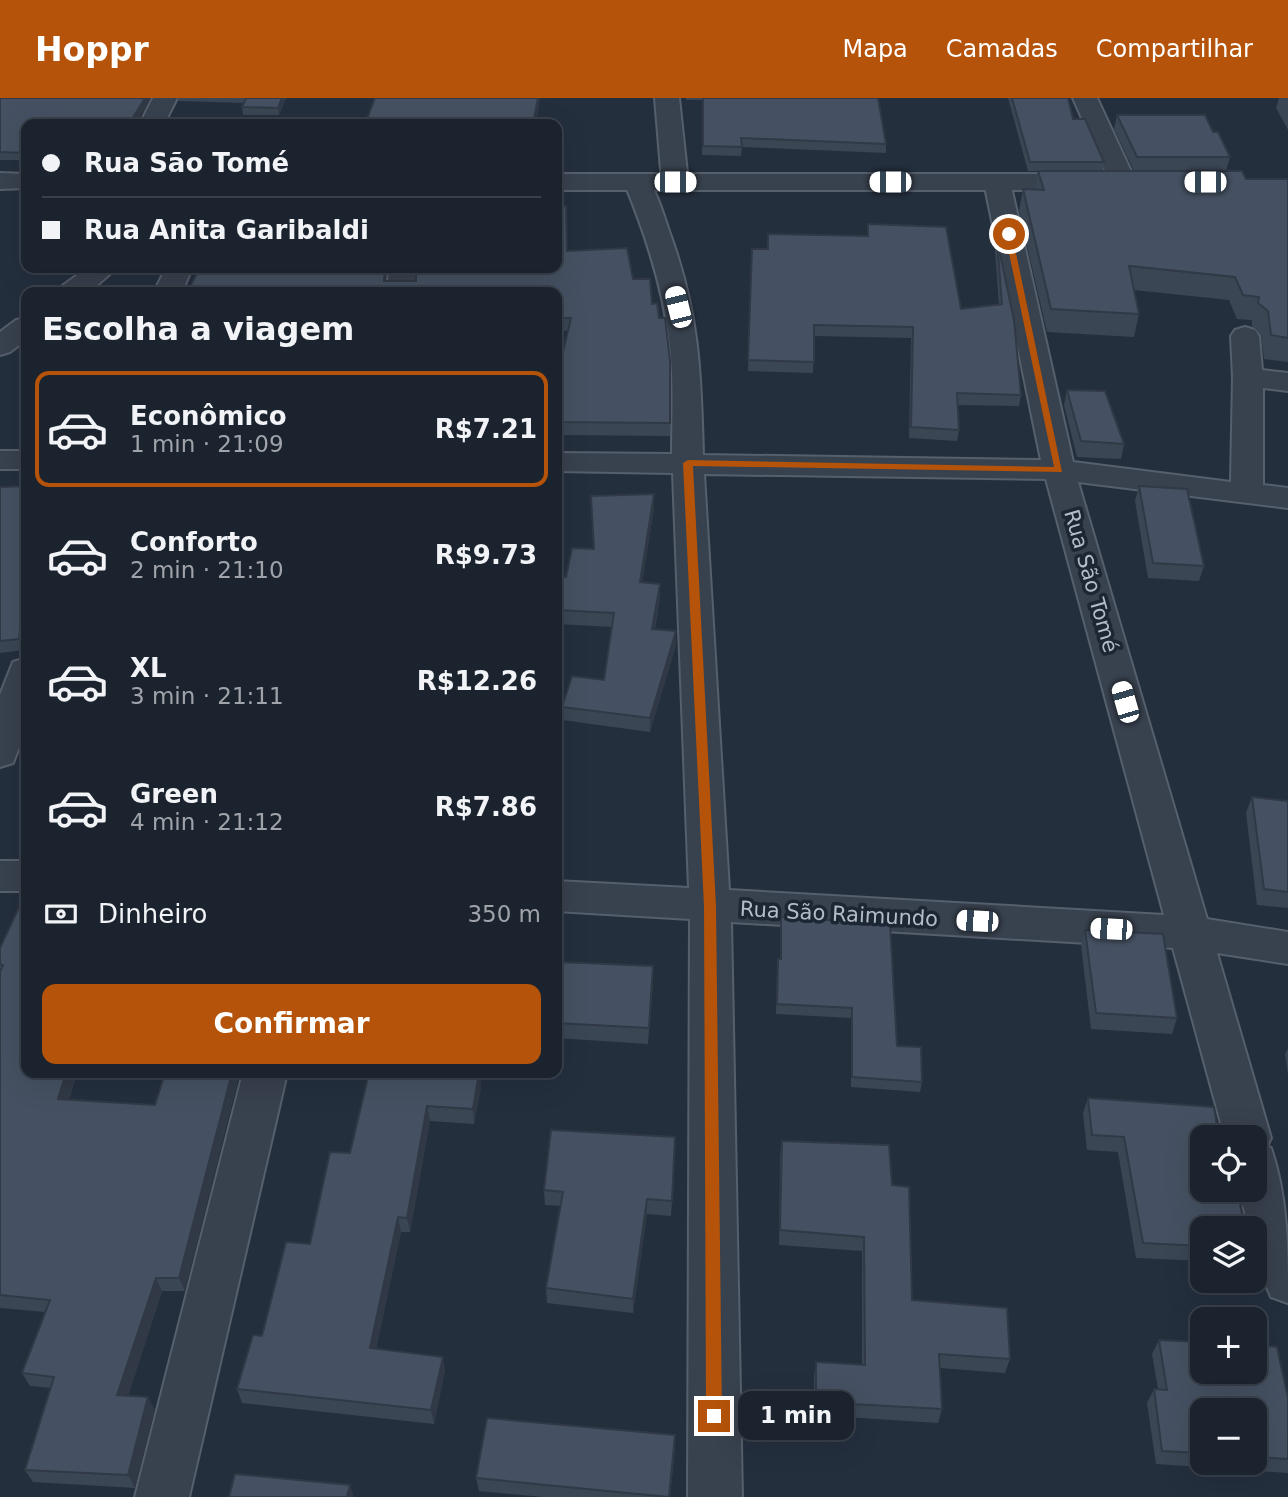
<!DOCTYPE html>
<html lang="pt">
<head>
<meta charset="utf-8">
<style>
  :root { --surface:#1b232e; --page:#282f3a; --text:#f1f3f6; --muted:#a0a4aa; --line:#39404a; --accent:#b45309 }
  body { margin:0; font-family:"DejaVu Sans",sans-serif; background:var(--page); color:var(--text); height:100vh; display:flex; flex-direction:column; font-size:26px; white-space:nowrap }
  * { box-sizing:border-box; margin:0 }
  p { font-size:23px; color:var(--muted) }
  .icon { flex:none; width:38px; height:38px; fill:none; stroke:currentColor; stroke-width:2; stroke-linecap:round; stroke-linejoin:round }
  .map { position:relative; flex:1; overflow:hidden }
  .drawer { position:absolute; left:21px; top:189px; width:541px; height:791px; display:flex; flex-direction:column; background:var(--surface); border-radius:14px; box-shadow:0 7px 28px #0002,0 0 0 2px var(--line) }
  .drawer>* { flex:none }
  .banner { position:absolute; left:21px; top:21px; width:541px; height:154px; border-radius:14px; box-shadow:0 7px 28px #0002,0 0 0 2px var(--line); display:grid; align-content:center; height:154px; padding:0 21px; background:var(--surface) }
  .buttons { position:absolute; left:1190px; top:1027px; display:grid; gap:14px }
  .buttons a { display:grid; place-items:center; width:77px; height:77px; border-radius:14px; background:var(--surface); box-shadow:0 7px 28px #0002,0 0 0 2px var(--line); font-size:35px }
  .end { position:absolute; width:32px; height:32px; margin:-16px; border:9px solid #b45309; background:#fff; box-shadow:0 0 0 4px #fff }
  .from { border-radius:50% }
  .bubble { position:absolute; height:49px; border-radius:14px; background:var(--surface); box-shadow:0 7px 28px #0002,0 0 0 2px var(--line); font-size:23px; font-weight:800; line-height:49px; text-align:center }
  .car { position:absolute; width:21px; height:42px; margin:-21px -10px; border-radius:9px; box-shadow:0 0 5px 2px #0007; background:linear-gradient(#fff 24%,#345 0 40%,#fff 0 76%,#345 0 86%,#fff 0) }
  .banner b { display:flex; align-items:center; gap:24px; height:66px; font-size:26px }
  .banner b+b { border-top:2px solid var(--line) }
  .banner i { width:18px; height:18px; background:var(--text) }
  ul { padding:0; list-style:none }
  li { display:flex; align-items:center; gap:21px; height:116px; margin:0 14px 10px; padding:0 7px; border:4px solid transparent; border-radius:14px }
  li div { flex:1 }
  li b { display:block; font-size:26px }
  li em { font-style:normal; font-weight:800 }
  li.current { border-color:var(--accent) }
  li>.icon { width:63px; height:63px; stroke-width:1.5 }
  h2 { padding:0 21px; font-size:32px; line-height:84px }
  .pay { display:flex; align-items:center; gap:18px; height:77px; padding:0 21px; font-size:26px }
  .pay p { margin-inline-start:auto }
  .button { display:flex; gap:14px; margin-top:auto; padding:14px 21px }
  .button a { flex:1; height:80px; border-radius:14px; background:var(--accent); color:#fff; font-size:28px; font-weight:800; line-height:80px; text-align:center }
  header { display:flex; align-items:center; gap:42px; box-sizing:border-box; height:98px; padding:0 35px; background:var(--accent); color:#fff }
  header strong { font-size:33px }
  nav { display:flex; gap:38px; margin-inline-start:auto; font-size:24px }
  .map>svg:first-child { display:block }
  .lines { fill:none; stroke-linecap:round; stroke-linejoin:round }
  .minor-casing { stroke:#565f6c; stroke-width:4 }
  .tertiary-casing { stroke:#565f6c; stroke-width:4 }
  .minor { fill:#38414e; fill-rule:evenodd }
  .tertiary { fill:#38414e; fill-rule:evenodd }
  .wall { fill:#3b4654; fill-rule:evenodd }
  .shaded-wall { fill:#303945 }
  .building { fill:#455162; stroke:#303945; stroke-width:2 }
  .route { fill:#b45309 }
  .labels { text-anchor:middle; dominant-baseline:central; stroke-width:7; stroke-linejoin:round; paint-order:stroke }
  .street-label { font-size:21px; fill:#b4bcc9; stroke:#1d2633 }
</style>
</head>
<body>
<header>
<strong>Hoppr</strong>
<nav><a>Mapa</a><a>Camadas</a><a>Compartilhar</a></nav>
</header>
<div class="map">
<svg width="1288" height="1399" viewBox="0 0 1288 1399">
  <rect width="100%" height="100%" fill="#242f3e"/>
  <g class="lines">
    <!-- minor casing -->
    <g class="minor-casing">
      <path id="minor" d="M153 0H177L164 26H140Z
        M655 0H679L688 84 684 89 675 92 666 89 662 84Z
        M1073 0H1097L1136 84 1132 89 1123 92 1114 89 1110 84Z
        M637 76 646 79C657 94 663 115 669 133 699 214 701 273 703 357L1041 362 984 84 988 79 997 76 1006 79 1010 84 1073 364 1231 384 1233 279 1231 238 1235 232 1245 229 1255 232 1259 238 1262 272 1288 275V293L1263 290V387L1288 390V410L1078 384 1207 821 1288 834V866L1217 855 1271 1040 1267 1048 1271 1050C1288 1099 1288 1153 1288 1205L1271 1199C1261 1177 1255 1155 1255 1130H1249L1239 1092H1255V1040H1225L1173 850 731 824 742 1399H688L690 821 556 813V783L689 790 673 375 556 373V355L672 356C672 321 674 285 670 249 664 192 646 137 624 84L628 79ZM704 376 1046 381 1164 817 729 792Z
        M87 170H117L89 194H58L62 188Z
        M166 170H192L182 194H154Z
        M389 170H415V194H387Z
        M26 220V242L10 254 0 257V234L16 222Z
        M0 353H26V371H0Z
        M26 560V631L13 665 0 669V597L13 564Z
        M0 763H26V793H0Z
        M243 975H287L189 1399H135Z"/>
    </g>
    <!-- tertiary casing -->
    <g class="tertiary-casing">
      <path id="tertiary" d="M0 75 26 76V90L0 91Z
        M556 76H1090L1099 79 1103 84 1099 89 1090 92H556Z"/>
    </g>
    <!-- minor -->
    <use href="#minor" class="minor"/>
    <!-- tertiary -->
    <use href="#tertiary" class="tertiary"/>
  </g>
  <!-- wall -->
  <path class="wall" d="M0 0 26 26V62H0Z
    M178 0H286L279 17H243L242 9 244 5 178 3Z
    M375 0H540L536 26H368L367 21Z
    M686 0H878L886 46V55L742 49 741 58 702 57 703 2H686Z
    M1008 0H1068L1073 21 1104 64 1103 73H1134L1114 31 1117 17 1213 34 1230 59 1226 73 1246 81H1288V264L1264 261 1261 237 1252 228V222L1237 221 1229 202 1134 192 1139 216 1134 239 1047 234 1019 113 1023 91 1035 92 1038 73H1028Z
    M1279 0H1288V32L1276 10Z
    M868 126 961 211 999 207 995 152 997 142 1021 297 1019 308 958 307 959 332 957 343 909 340 911 240 814 238 813 275 748 273 752 151H767L768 136 867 138Z
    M567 153 633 181 652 206 659 220 670 263V338L556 337V283L568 233 556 232V194L386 183H416Z
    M1067 292 1124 346 1121 361 1077 359 1064 307Z
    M26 388V527L23 552 0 555V389Z
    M1139 388 1204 468 1199 483 1148 480 1135 403Z
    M654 410 642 485 660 500 655 531 676 547 650 634 562 622V609L604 582 612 529 556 526V479H566L594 451Z
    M1252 699 1288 703V810L1257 807 1246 715Z
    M781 819 897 948 922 984 920 994 851 989V920L776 916 777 871 778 861H780Z
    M1085 832 1177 920 1172 936 1091 931 1081 847Z
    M0 850 26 975H77L69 1002 155 1007 185 1193H162L128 1298 155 1312 135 1390 33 1384 25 1372 51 1290 30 1288 22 1275 45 1214 0 1210Z
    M556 881 653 884 648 946 556 940Z
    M1288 950V977L1285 956Z
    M480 975 481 989 474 1026 430 1023 410 1134H401L376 1251 445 1272 434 1326 242 1305 237 1291 262 1238 310 1146 350 1055Z
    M1088 1000 1202 1040 1248 1096 1241 1111 1202 1130V1163L1136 1160 1118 1054 1087 1052 1083 1015Z
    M782 1043 892 1087 912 1202 1010 1261 1005 1275 940 1270 942 1311 938 1325 814 1317V1278L816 1264 862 1267V1153L779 1147 780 1058Z
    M675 1054 671 1118 647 1116 633 1215 547 1205 546 1190 561 1108 545 1107 544 1092Z
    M1159 1242 1288 1300V1375L1156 1366 1147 1305 1154 1291H1158L1152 1256ZM1202 1312H1255V1365H1202Z
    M675 1350 670 1399H543L479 1393 476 1380Z"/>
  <!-- shaded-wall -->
  <path class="shaded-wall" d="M145 0H151L136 26H129Z
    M282 0H286L279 17 278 10Z
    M538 0H540L536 26H533Z
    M385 170H387L385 194 384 183Z
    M654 396V410L640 498V484Z
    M26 486V527L23 552 19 541Z
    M660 486V500L652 545V531Z
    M676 533V547L650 634V620Z
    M653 868V884L648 946 649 930Z
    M66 975H77L65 1016 58 1001Z
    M232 975H240L185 1193 179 1180Z
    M480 975 481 989 474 1026 473 1011Z
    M427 1008 430 1023 410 1134 407 1120Z
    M647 1101V1116L633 1215V1201Z
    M398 1119 401 1134 373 1264 370 1250Z
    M156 1180 162 1193 124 1310 117 1297Z
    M443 1259 445 1272 434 1326 431 1312Z
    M148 1299 155 1312 135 1390 128 1377Z
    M675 1337 670 1399H669Z
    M350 1387 354 1399H347Z"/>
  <!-- building -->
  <path class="building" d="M0 0H145L129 26H26V55L0 54Z
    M246 0H282L278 10 242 9Z
    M375 0H538L533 26H420L421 23 367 21Z
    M703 0H878L886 46 741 40 742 49 703 48Z
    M1012 0H1068L1073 21H1085L1104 64H1030Z
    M1117 17H1205L1213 34H1218L1230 59H1137Z
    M1038 73H1242L1246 81H1288V240L1271 237 1268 213 1258 205 1259 199 1243 197 1235 179 1129 168 1139 216 1051 211 1023 91 1044 92Z
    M556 108H566L567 153 627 150 633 181H650L652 206 657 205 659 220H665L670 263V325L556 324V283L571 220H556V194H187L200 170H385L384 183H416V170H556Z
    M868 126 946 129 961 211 1002 206 997 142 1014 222 1021 297 957 295 959 332 911 329 913 229 814 227V264L748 262 752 151H768V136L868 138Z
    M1067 292 1105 293 1124 346 1081 343Z
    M26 388V485L19 541 0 543V389Z
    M1139 388 1187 391 1204 468 1153 465Z
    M654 396 640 484 660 486 652 531 676 533 650 620 562 609 572 578 604 582 614 515 556 512V479H566L572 450 594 451 591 398Z
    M1252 699 1288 703V794L1264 791Z
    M26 794V975H66L58 1001 155 1007 165 975H232L179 1180H156L117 1297 148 1299 128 1377 25 1372 54 1279 22 1275 50 1202 0 1197V874L3 867 0 866V850Z
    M781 819 890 826 897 948 921 949 922 984 852 979V910L777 906 778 861H781Z
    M1085 832 1163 836 1177 920 1096 915Z
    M559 864 653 868 649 930 556 925V881Z
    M369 975H479L473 1011 427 1008 407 1120 398 1119 370 1250 443 1259 431 1312 237 1291 253 1237 262 1238 286 1144 310 1146 330 1054 350 1055Z
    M1088 1000 1214 1009 1219 1040H1202V1092H1247L1248 1096H1238L1245 1130H1202V1148L1143 1145 1124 1039 1092 1037Z
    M551 1032 675 1039 672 1103 647 1101 633 1201 546 1190 563 1094 544 1092Z
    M782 1043 889 1047 892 1087 909 1089 912 1202 1007 1210 1010 1261 939 1256 942 1311 816 1304V1264L865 1267 864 1139 780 1132Z
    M1159 1242 1202 1244V1274H1255V1247L1277 1249 1288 1300V1361L1255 1359V1312H1202V1355L1162 1353 1154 1291 1167 1292Z
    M487 1320 675 1337 669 1399 476 1380Z
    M235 1376 350 1387 347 1399H229Z"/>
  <!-- route -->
  <path class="route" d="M1009 134 1012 136 1062 374 693 368 716 809 722 1318 719 1324 714 1326 709 1324 706 1318 704 809 683 365 688 362 1054 369 1005 136Z"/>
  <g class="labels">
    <!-- street labels -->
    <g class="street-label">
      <text transform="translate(1091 483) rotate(74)">Rua São Tomé</text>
      <text transform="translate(839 816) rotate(3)">Rua São Raimundo</text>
    </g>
  </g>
</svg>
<div class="buttons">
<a><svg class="icon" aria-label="locate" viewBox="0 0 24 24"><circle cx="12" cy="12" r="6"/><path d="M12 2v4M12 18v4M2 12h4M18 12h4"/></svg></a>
<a><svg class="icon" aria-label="layers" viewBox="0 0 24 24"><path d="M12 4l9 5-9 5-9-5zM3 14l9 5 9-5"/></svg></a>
<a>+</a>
<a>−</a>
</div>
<i class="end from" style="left:1009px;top:136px"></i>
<i class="end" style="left:714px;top:1318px"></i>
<div class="bubble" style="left:738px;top:1293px;width:116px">1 min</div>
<i class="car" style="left:675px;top:84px;rotate:90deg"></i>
<i class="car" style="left:890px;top:84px;rotate:270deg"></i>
<i class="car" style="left:1205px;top:84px;rotate:270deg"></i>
<i class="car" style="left:678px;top:209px;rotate:346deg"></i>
<i class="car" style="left:1125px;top:604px;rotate:344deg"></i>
<i class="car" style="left:977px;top:823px;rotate:273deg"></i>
<i class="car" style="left:1111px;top:831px;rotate:273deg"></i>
<div class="banner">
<b><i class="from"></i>Rua São Tomé</b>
<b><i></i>Rua Anita Garibaldi</b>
</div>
<section class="drawer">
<h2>Escolha a viagem</h2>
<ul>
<li class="current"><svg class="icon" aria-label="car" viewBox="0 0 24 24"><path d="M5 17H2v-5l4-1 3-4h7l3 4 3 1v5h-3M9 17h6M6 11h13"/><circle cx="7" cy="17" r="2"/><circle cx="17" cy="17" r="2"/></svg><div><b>Econômico</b><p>1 min · 21:09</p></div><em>R$7.21</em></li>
<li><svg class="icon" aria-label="car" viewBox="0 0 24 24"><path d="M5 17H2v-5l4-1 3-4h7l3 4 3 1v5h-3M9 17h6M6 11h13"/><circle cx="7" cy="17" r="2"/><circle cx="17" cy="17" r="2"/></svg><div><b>Conforto</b><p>2 min · 21:10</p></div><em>R$9.73</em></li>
<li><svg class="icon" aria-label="car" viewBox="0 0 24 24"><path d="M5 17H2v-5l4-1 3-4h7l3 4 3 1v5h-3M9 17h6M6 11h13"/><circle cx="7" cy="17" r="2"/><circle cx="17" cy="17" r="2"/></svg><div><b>XL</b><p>3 min · 21:11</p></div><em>R$12.26</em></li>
<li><svg class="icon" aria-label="car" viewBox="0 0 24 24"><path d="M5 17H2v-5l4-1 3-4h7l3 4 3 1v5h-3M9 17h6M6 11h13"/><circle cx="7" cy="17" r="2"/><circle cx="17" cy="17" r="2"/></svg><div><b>Green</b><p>4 min · 21:12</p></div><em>R$7.86</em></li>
</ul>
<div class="pay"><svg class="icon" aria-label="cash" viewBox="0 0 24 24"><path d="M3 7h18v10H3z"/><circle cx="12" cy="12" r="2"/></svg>Dinheiro<p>350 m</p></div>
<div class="button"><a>Confirmar</a></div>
</section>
</div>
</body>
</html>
